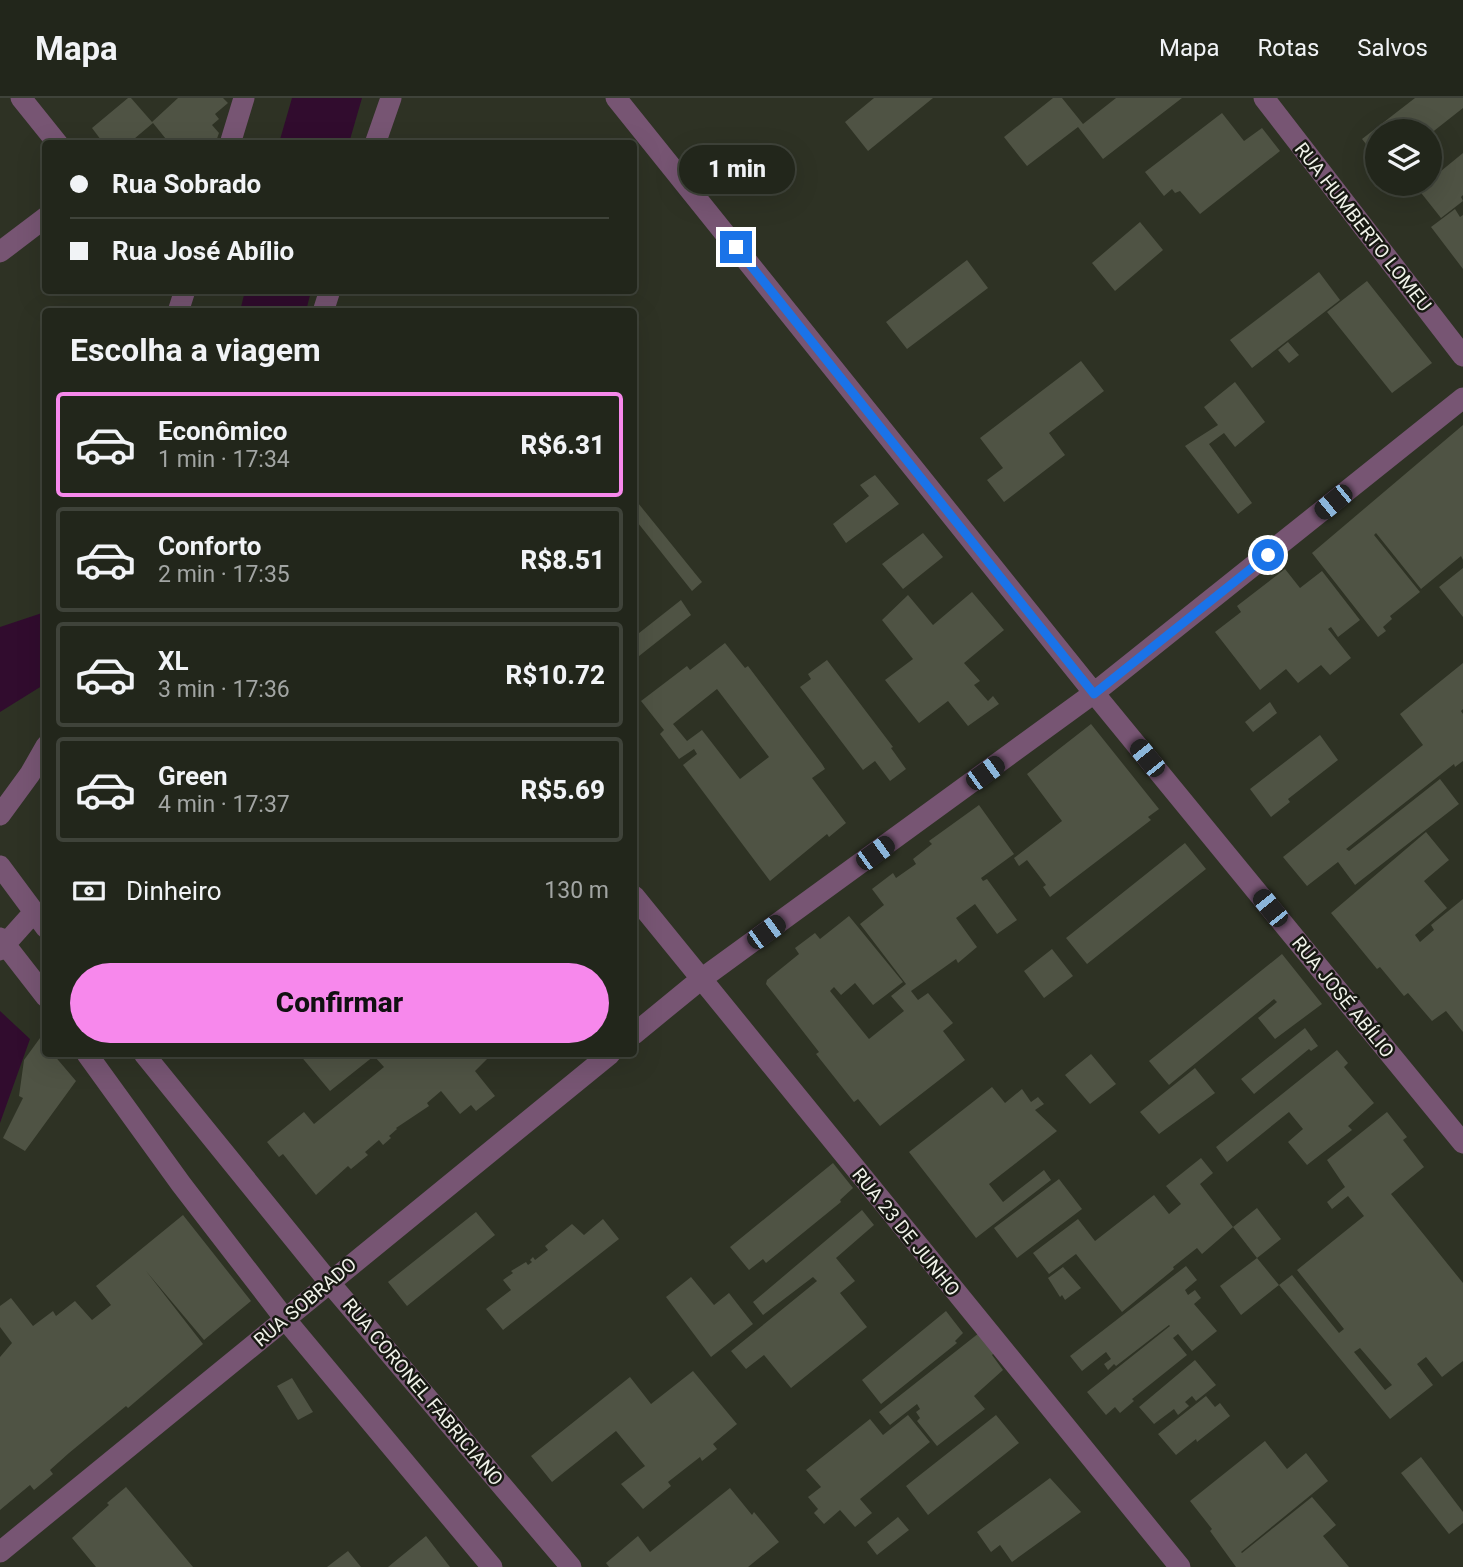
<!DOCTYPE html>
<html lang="pt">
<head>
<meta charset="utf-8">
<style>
  :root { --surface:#22261b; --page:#2a2e24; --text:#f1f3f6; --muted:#a2a5a3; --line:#3f433a; --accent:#f788ec }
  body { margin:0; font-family:Roboto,sans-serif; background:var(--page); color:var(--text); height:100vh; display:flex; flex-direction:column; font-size:26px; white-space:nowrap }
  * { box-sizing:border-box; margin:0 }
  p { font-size:23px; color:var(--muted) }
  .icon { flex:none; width:38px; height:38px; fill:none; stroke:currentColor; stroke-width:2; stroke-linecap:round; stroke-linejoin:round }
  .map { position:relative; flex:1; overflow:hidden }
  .sheet { position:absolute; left:42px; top:210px; width:595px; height:749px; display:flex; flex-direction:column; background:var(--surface); border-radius:7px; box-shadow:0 7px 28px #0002,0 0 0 2px var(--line) }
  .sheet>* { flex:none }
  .hud { position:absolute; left:42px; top:42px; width:595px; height:154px; border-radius:7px; box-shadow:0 7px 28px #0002,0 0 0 2px var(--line); display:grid; align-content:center; height:154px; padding:0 28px; background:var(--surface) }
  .controls { position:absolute; left:1365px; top:21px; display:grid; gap:14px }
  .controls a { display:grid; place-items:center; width:77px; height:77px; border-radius:50%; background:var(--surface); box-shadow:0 7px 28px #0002,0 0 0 2px var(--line); font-size:35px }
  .end { position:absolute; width:32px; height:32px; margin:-16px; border:9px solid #1a73e8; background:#fff; box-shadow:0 0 0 4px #fff }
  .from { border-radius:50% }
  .bubble { position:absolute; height:49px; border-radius:24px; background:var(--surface); box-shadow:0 7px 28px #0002,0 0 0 2px var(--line); font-size:23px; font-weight:800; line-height:49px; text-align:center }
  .car { position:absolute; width:21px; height:42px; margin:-21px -10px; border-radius:9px; box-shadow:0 0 5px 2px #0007; background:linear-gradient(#222 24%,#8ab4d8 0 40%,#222 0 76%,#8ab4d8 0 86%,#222 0) }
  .hud b { display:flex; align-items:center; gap:24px; height:66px; font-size:26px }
  .hud b+b { border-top:2px solid var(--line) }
  .hud i { width:18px; height:18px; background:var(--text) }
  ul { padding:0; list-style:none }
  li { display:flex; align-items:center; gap:21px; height:105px; margin:0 14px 10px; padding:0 14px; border:4px solid var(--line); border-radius:7px }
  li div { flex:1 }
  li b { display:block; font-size:26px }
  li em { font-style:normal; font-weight:800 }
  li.selected { border-color:var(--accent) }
  li>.icon { width:63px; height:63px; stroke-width:1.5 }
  h2 { padding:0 28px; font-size:32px; line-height:84px }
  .pay { display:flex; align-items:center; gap:18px; height:77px; padding:0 28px; font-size:26px }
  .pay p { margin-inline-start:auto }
  .cta { display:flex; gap:14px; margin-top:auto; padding:14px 28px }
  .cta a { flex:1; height:80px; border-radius:42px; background:var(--accent); color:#111; font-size:28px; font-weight:800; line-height:80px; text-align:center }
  header { display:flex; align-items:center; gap:42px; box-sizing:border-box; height:98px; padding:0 35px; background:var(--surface); border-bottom:2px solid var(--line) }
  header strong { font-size:33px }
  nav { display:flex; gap:38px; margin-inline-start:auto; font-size:24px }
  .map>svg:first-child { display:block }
  .water { fill:#310c2e }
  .building { fill:#4f5344; fill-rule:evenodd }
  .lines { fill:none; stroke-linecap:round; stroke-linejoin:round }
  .minor { stroke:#775573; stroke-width:21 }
  .route { stroke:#1a73e8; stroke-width:9 }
  .labels { text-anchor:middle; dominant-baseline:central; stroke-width:5; stroke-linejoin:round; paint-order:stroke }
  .street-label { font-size:19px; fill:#f0f2e9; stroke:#171912 }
</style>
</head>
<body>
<header>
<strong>Mapa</strong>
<nav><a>Mapa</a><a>Rotas</a><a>Salvos</a></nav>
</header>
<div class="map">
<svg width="1463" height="1469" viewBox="0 0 1463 1469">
  <rect width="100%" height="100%" fill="#2e3224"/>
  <!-- water -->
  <path class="water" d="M292 0H362L349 45H279Z
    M245 193V192L311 193 306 213H240Z
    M45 514V586L0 614V529Z
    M0 913 30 941 0 1025Z"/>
  <!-- building -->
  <path class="building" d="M128 0H131L152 24 178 0H223L228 5 215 16 219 21 212 27 219 35 215 46H170L153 25 128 46H104L92 30Z
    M874 0H933L868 53 845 24Z
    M1053 0H1062L1083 26 1116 0H1182L1103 61 1078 29 1027 68 1004 39Z
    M1415 0H1463V10L1430 36V33H1377V60L1362 41Z
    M1222 15 1244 43 1262 30 1280 53 1200 116 1180 93 1175 95 1172 91 1164 98 1145 74Z
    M1463 55V97L1461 99 1463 103 1441 120 1418 91 1425 86H1430V82Z
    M1455 111 1460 119 1463 117V171L1431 129Z
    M1140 124 1163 152 1115 193 1092 165Z
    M967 162 988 190 907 251 886 224Z
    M1319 174 1340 202 1252 270 1230 242Z
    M1367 183 1432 265 1392 295 1327 214Z
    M1288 244 1299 257 1289 265 1278 252Z
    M1081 263 1104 293 1049 335 1065 357 1004 404 987 382 1003 370 980 340Z
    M1235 284 1265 324 1235 349 1224 335 1209 346 1252 405 1238 416 1185 348 1218 327 1204 309Z
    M1463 327V462L1461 458 1421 491 1376 435 1374 437 1420 494 1390 518 1392 521 1383 529 1386 533 1378 539 1312 455Z
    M875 377 899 406 846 445 833 426 869 398 860 387Z
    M634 400 702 484 692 493 634 420Z
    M923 435 943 459 903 491 882 466Z
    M1463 470V519L1439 489Z
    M1285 471 1300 490 1322 473 1360 522 1338 539 1331 529 1328 531 1351 560 1330 577 1321 567 1298 585 1286 571 1260 592 1215 534 1241 514 1237 508Z
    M972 494 1004 532 964 565 980 583 974 587 988 603 993 598 999 606 968 628 948 603 919 625 885 582 913 561 882 522 908 497 933 527Z
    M681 502 691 517 634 562V539Z
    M725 545 745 570 748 568 822 666 825 671 812 680 846 725 829 739 827 736 770 783 683 667 697 656 694 651 679 661 660 636 664 632 641 603 687 568 690 572ZM717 591 769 659 740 681 702 632 687 643 673 626Z
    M827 562 893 649 891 650 906 671 890 683 875 663 863 672 800 589 811 581 808 576Z
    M1463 565V611L1461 613 1463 616V663L1455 669 1454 666 1346 751 1349 753 1440 681 1459 706 1355 787 1338 764 1307 788 1283 759 1423 647 1400 616Z
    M1270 604 1277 615 1253 634 1245 624Z
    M1091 626 1159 711 1148 719 1151 722 1050 799 1043 789 1046 787 1027 762 1019 768 1014 760 1062 723 1027 676Z
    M1320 637 1338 662 1288 701 1290 704 1271 719 1250 691Z
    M979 707 1014 756 981 780 983 783 987 781 1017 822 997 836 975 806 956 820 977 849 958 865 956 861 911 893 918 902 928 895 953 925 943 933 965 962 880 1028 858 1001 854 1004 816 956 819 954 766 886 767 882 799 856 795 850 815 835 820 841 849 818 903 884 873 907 855 885 841 897 834 889 830 893 869 941 904 913 891 898 906 886 860 826 884 807 872 791 893 775 896 780 916 766 913 761 932 746 929 743Z
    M1426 734 1449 762 1424 783 1447 810 1415 837 1420 844 1434 832 1431 827 1463 801V934L1446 913 1432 923 1408 895 1404 898 1380 869 1377 871 1331 815Z
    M1185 745 1206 771 1087 866 1066 840Z
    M1052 851 1073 878 1044 900 1024 873Z
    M1282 856 1322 906 1275 941 1258 920 1277 904 1274 901 1169 987 1149 963Z
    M1305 930 1318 948 1311 953 1309 951 1254 996 1241 981Z
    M40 940 46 946V956H53L76 983 25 1053 3 1040 23 1000 19 998 24 962Z
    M1337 952 1348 965 1344 969 1374 1005 1348 1028 1352 1032 1307 1067 1288 1044 1303 1031 1289 1014 1227 1064 1216 1049Z
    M299 956H487L490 958 475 973 495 998 476 1013 471 1007 460 1016 441 993 427 1005 429 1008 396 1030 397 1031 389 1038 391 1040 383 1047 379 1042 365 1054 368 1057 351 1071 348 1068 316 1097 283 1056 279 1059 267 1044 304 1014 314 1026 384 969 374 958 330 993Z
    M1091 956 1116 986 1090 1006 1065 977Z
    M1195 970 1215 995 1159 1036 1140 1014Z
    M992 989 1005 1005 1022 991 1031 1004 1038 999 1044 1006 1035 1012 1057 1033 989 1086 1003 1104 1044 1072 1051 1082 976 1140 909 1054Z
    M1387 1014 1407 1039 1403 1042 1424 1069 1391 1096 1463 1185V1263L1442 1279 1426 1259 1417 1266 1433 1287 1390 1321 1279 1187 1292 1177 1339 1235 1344 1231 1297 1172 1364 1118 1348 1098 1332 1111 1327 1104 1345 1089 1327 1062ZM1360 1250 1392 1287 1385 1292 1354 1254Z
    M1201 1060 1213 1075 1200 1086 1233 1129 1202 1156 1197 1150 1173 1169 1174 1171 1122 1214 1076 1156 1049 1176 1033 1155 1078 1121 1095 1143 1154 1097 1169 1116 1181 1106 1166 1088Z
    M833 1065 853 1090 840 1102 841 1104 766 1165 763 1161 749 1172 730 1149Z
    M1059 1081 1082 1111 1017 1160 994 1130Z
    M1257 1110 1281 1141 1257 1160 1233 1129Z
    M862 1112 874 1127 836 1160 855 1183 840 1195 867 1229 791 1290 764 1257 746 1271 731 1253 817 1183 813 1179 763 1217 753 1204Z
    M476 1114 495 1137 407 1208 388 1184Z
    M183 1117 251 1203 204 1242 146 1173 203 1246 135 1304 128 1310 126 1308 69 1355 50 1372 53 1376 34 1392 30 1387 0 1412V1259L12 1245 0 1229V1208L11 1200 33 1228 53 1213 56 1218 75 1203 92 1222 111 1207 96 1188Z
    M603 1121 619 1141 503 1232 486 1211 511 1192 503 1182 513 1175 511 1173 526 1164 528 1167 532 1164 530 1162 533 1159 535 1162 548 1152 545 1148 572 1126 584 1137Z
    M1257 1160 1279 1187 1241 1217 1220 1188Z
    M1186 1168 1197 1182 1185 1192 1188 1197 1195 1192 1201 1200 1194 1206 1217 1233 1192 1253 1178 1236 1173 1240 1187 1257 1132 1301 1134 1303 1120 1315 1115 1309 1106 1317 1087 1294 1170 1228 1169 1227 1116 1268 1114 1266 1108 1272 1104 1266 1111 1261 1106 1254 1082 1273 1070 1258Z
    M1063 1169 1081 1190 1065 1202 1062 1197 1060 1199 1048 1180Z
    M691 1179 714 1207 729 1195 753 1226 711 1259 666 1199Z
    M946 1213 963 1235 955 1243 957 1245 881 1306 862 1282Z
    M979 1235 995 1254 992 1257 1003 1272 974 1298 985 1311 937 1348 917 1323 920 1320 916 1314 920 1311 917 1306 890 1327 879 1314Z
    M1195 1262 1216 1287 1196 1303 1192 1298 1185 1304 1189 1308 1178 1317 1174 1311 1154 1326 1139 1309Z
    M693 1273 737 1326 713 1346 717 1351 702 1363 700 1359 668 1384 671 1388 643 1411 621 1386 645 1368 616 1333 552 1384 531 1358 630 1279 651 1306Z
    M292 1280 313 1314 298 1322 277 1288Z
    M1206 1298 1215 1309 1220 1305 1230 1318 1197 1344 1196 1341 1176 1357 1158 1336Z
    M908 1317 930 1344 860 1401 872 1415 855 1429 840 1412 824 1426 814 1415 818 1411 808 1399 821 1389 806 1372 870 1321 883 1337Z
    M996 1317 1019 1345 928 1417 906 1388Z
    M1265 1343 1287 1371 1306 1355 1328 1383 1241 1454 1242 1455 1312 1399 1336 1427 1323 1438 1349 1469H1236L1210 1433 1212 1431 1190 1403Z
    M1421 1359 1463 1414V1425L1449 1436 1401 1375Z
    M1050 1380 1081 1414 1012 1464 1000 1447 991 1454 977 1434Z
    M126 1389 193 1469H96L72 1440 109 1407 107 1405Z
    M730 1390 752 1417 754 1414 779 1444 748 1469H609L606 1465 638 1438 650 1454Z
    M898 1419 909 1432 877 1457 867 1444Z
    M426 1438 450 1469H388Z
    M348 1453 361 1469H327Z"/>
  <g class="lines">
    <!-- minor -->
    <path class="minor" d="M21 0 58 46
      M616 0 1094 595 1463 1045
      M1264 0 1463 258
      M230 46 244 0
      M375 46 391 0
      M0 154 46 119
      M178 214 185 192
      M323 214 330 192
      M0 717 30 676 46 648
      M0 768 46 830
      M634 798 1180 1469
      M0 840 46 899
      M0 852 34 814
      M634 936 700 882 1094 595 1463 300
      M87 956 181 1086 285 1221 492 1469
      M144 956 329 1184 571 1469
      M0 1454 610 956"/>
  </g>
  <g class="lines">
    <!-- route -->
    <path class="route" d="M736 149 1094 596 1268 457"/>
  </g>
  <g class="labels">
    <!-- street labels -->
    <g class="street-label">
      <text transform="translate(1363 129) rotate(52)">RUA HUMBERTO LOMEU</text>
      <text transform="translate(1343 899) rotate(51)">RUA JOSÉ ABÍLIO</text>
      <text transform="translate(906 1134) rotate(51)">RUA 23 DE JUNHO</text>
      <text transform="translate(305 1204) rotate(-40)">RUA SOBRADO</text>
      <text transform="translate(423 1294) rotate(50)">RUA CORONEL FABRICIANO</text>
    </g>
  </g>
</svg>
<div class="controls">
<a><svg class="icon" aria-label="layers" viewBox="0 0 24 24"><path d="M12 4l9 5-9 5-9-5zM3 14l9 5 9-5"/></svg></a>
</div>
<i class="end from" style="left:1268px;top:457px"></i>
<i class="end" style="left:736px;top:149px"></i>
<div class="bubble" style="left:679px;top:47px;width:116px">1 min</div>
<i class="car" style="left:1333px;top:404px;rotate:231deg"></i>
<i class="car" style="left:1147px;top:660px;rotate:321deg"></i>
<i class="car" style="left:985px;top:675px;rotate:54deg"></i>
<i class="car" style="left:875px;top:755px;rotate:54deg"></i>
<i class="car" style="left:1270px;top:810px;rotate:321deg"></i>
<i class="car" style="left:766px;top:834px;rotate:54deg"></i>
<div class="hud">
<b><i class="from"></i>Rua Sobrado</b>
<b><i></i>Rua José Abílio</b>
</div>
<section class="sheet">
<h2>Escolha a viagem</h2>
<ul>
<li class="selected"><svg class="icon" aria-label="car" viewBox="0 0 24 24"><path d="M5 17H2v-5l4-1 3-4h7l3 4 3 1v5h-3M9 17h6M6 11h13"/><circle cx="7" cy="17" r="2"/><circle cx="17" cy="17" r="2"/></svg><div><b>Econômico</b><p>1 min · 17:34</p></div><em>R$6.31</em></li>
<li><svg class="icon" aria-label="car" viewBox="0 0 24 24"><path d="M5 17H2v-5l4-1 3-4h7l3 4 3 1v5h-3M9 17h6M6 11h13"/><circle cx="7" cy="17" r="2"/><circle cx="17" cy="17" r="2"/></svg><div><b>Conforto</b><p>2 min · 17:35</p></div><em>R$8.51</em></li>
<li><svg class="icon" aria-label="car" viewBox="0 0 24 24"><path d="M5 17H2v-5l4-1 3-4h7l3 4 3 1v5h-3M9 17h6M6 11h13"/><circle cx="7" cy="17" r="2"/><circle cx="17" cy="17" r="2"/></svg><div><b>XL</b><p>3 min · 17:36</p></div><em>R$10.72</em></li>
<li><svg class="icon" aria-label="car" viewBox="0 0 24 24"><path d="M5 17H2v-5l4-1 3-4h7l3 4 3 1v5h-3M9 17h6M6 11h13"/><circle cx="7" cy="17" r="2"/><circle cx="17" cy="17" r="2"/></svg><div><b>Green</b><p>4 min · 17:37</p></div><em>R$5.69</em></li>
</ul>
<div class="pay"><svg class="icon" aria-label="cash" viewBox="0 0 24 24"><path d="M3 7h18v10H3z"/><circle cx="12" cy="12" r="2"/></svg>Dinheiro<p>130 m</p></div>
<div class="cta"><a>Confirmar</a></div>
</section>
</div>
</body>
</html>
